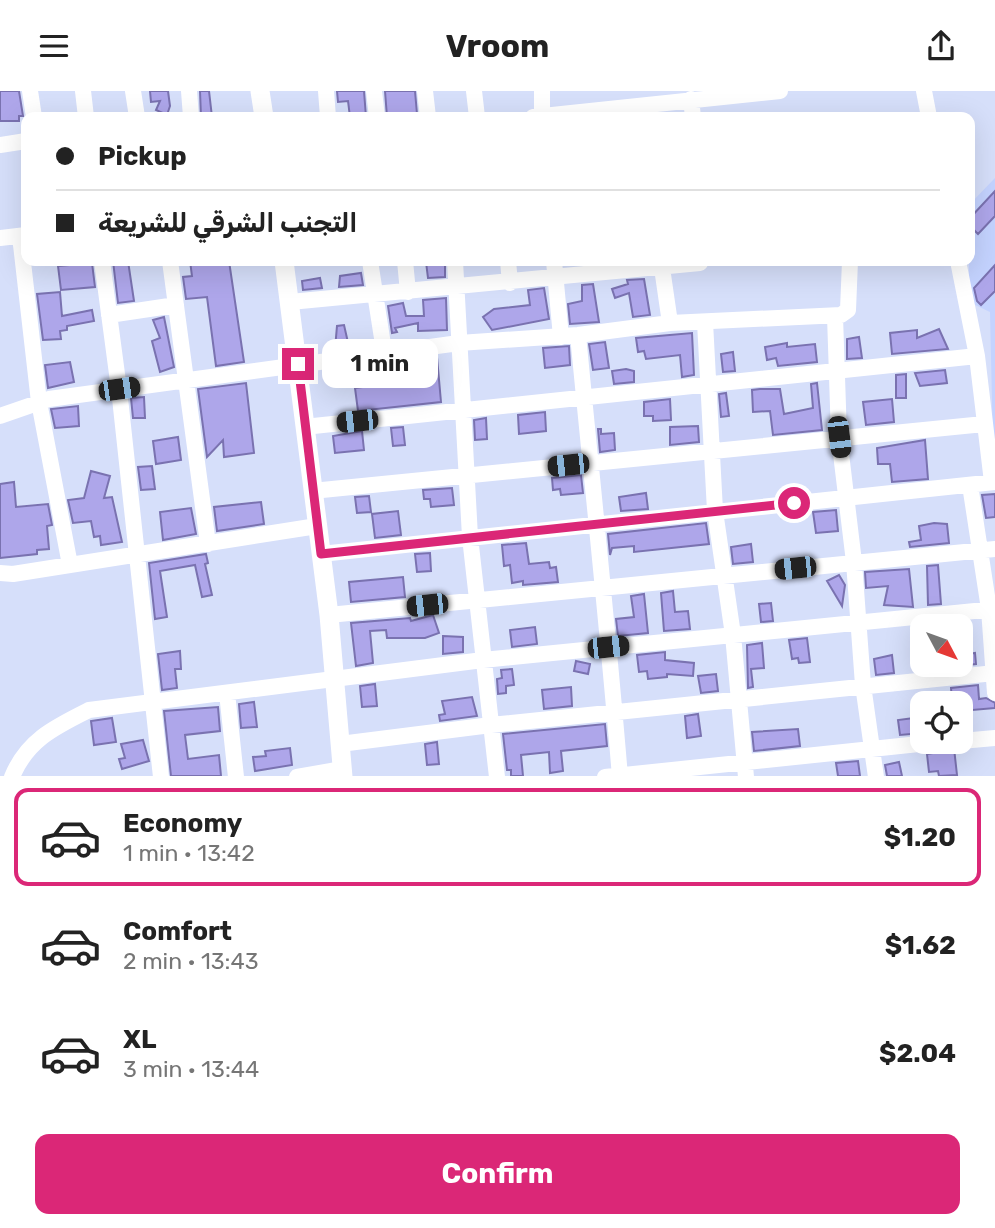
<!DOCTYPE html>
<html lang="en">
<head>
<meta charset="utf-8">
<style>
  :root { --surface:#fff; --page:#f2f2f2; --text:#222; --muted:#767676; --line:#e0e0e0; --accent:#db2777 }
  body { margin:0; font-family:Rubik,"Noto Naskh Arabic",sans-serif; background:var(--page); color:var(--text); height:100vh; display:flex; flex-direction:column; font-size:26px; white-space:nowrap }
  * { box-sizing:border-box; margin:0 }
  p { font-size:23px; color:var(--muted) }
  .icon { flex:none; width:38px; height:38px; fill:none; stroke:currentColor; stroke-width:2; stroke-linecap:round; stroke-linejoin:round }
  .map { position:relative; height:685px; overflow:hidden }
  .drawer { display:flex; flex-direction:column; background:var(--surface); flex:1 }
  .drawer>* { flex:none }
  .banner { position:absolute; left:21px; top:21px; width:954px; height:154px; border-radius:14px; box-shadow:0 7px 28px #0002; display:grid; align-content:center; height:154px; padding:0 35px; background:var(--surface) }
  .needle { width:46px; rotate:131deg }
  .tools { position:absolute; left:910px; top:523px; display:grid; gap:14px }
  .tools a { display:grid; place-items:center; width:63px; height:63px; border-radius:14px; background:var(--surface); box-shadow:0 7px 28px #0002; font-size:35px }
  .end { position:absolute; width:32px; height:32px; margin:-16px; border:9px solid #db2777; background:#fff; box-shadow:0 0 0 4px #fff }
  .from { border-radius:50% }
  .bubble { position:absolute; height:49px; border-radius:14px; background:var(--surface); box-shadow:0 7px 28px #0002; font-size:23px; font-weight:700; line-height:49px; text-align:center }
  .car { position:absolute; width:21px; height:42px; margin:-21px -10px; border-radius:9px; box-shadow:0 0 5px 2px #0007; background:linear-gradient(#222 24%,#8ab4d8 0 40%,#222 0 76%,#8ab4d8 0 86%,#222 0) }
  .banner b { display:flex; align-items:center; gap:24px; height:66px; font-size:26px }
  .banner b+b { border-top:2px solid var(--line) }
  .banner i { width:18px; height:18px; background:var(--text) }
  ul { padding:12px 0 0; list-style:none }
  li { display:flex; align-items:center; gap:21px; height:98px; margin:0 14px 10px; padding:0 21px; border:4px solid transparent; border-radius:14px }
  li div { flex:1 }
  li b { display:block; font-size:26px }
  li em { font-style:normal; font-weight:700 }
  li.active { border-color:var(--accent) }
  li>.icon { width:63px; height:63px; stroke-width:1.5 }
  .action { display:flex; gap:14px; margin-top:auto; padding:14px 35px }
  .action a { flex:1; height:80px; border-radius:14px; background:var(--accent); color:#fff; font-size:28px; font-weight:700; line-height:80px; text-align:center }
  header { display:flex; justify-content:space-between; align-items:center; height:91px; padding:0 35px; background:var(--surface); font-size:32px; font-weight:700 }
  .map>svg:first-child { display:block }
  .built { fill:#c4d3ff }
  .building { fill:#aea6ea; stroke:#7a72b0; stroke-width:2 }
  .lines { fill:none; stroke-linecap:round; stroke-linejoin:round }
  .minor { stroke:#fff; stroke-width:16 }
  .major { stroke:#fff; stroke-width:19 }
  .route { stroke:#db2777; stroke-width:9 }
</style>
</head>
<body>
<header><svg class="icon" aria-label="menu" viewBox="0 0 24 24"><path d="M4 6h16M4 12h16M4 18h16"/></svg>Vroom<svg class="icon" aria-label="share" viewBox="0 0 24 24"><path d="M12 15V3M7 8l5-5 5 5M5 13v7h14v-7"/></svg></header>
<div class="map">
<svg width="995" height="686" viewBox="0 0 995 686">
  <rect width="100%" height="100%" fill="#d6dffa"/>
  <!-- built -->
  <path class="built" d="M995 87V356H993L990 221 969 211V170L970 113Z"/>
  <!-- building -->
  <path class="building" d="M0 0H19L23 25H19V30H0Z
    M150 0H168L170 15 167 24 156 19 160 10 151 11Z
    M200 0H209L212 26H201Z
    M337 0H364L366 26H350L348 10 338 11Z
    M385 0H415L417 23 387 26Z
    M995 100V125L978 143 970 135V127Z
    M113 170H128L134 210 118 212Z
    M190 170H229L244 271 216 275 207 206 186 208 183 186 192 185Z
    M436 170H445V186L428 187 426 171Z
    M92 172 95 196 61 199 58 175Z
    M995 174V200L981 214 977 210 974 197Z
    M361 182 363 194 339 196 340 185Z
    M320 187 322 197 303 199 302 190Z
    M644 188 650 224 633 226 629 202 615 207 612 198 628 193 627 189Z
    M593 193 599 231 570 233 568 213 582 210V194Z
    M544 197 549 228 492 239 483 226 494 218 530 214 528 199Z
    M60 201 62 225 92 219 94 230 67 235V239L60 240 61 248 43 249 37 203Z
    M446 207 447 239 418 240V232L395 237 397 241 392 242 388 215 403 212 406 225H424L423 209Z
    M164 226 174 276 160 281 152 250 160 247 153 229Z
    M344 234 349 256 335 258 337 235Z
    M939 238 948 258 892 263 890 242 917 239V247Z
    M692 242 694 284 682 286 680 264 646 268 644 260 638 261 636 247Z
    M859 246 862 267 847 268V248Z
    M605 251 609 277 593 279 589 253Z
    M787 252V256L815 253 817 271 778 275 776 267 767 269 765 256Z
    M569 255 570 274 545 277 543 257Z
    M733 261 735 280 723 281 721 263Z
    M437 266 441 311 358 320 355 297 410 290 408 270Z
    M70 271 74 291 48 297 45 274Z
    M626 278 634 280V291L614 293 612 280Z
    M945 279 947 292 920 295 915 282Z
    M906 283V307H896V284Z
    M246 292 254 362 224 366 223 349 207 366 198 298Z
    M817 292 822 339 773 344 770 320 753 321 752 299 760 298H780L784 323 813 317 811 293Z
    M726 302 729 325 721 326 719 303Z
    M144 306 145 327H133L131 307Z
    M670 308 671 329 653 330V325H644V311Z
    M892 308 894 331 866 334 863 311Z
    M78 315 79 335 55 337 51 318Z
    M545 321 546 340 519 343 518 324Z
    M486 327 487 348 475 349 474 329Z
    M698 335 699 351 670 354V336Z
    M403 336 405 354 393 355 391 337Z
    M598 338H601V343L614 342 615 359 600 361Z
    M362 340 364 359 335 362 333 345Z
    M178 346 181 369 156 373 153 350Z
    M925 349 928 388 892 391 890 373H878L877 357Z
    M152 375 155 398 141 399 138 376Z
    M91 380 110 385 104 407 112 406 122 451 101 454 100 445 94 446 91 430 73 432 68 409 84 407Z
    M581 384 583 402 561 404 560 398 553 399 552 387Z
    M14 391 16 416 48 413 52 434 47 435 49 458 37 459V463L0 467V393Z
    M452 397 454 414 431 416 430 408H424L423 399Z
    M646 402 648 418 621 420 619 406Z
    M995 403V426L986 427 982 404Z
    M369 405 371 421 357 422 355 406Z
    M261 411 264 433 217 440 214 416Z
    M191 417 196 443 163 449 160 421Z
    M836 419 838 440 816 442 813 421Z
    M398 420 401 444 375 447 372 423Z
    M706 432 709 453 634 461V455L612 457 610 464 608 443Z
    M934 432 947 433 949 452 910 456 909 451 921 449 919 435Z
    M526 452 529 473 549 471 550 477 556 476 558 491 523 494V490L512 492 510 474 504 475 502 454Z
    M751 453 753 471 733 473 731 456Z
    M430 462 431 480 417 481 415 463Z
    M206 463 208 472 205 473 212 504 202 506 195 474 160 480 167 526 155 528 149 472Z
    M938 474 941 513 928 514 927 475Z
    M909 478 913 516 884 514 888 495 866 497 865 481Z
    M839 484 845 494 842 515 827 490Z
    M403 486 405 506 351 511 349 491Z
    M673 500 675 521 688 520 690 538 664 540 661 502Z
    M644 503 648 542 618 545 616 528 634 526 631 505Z
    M771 512 773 530 761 531 759 513Z
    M433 524 439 542 425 547H387L386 539 370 540 373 572 356 575 351 532 410 527 411 530Z
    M535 536 537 553 512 556 510 539Z
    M443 545 463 546V561L443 563Z
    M807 547 810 571 799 572 798 567 792 568 789 549Z
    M762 552 764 577 751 578 753 596 748 597 747 554Z
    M180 560 181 578H175L177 597 162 599 158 563Z
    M665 561V569L694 572 693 585 667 583V586L648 588 647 580 639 581 637 564Z
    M975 562 976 573 939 577V574H961V564Z
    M892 564 894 582 876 584 874 568Z
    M576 570 590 573 588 583 574 580Z
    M512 578 514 594 506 595V602L498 603 497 588 502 587 501 579Z
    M716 583 718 600 701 602 698 585Z
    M375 593 377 615 362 616 360 595Z
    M978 594 979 608 986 607 995 612V617L961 620 959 609H952L951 597Z
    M571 596 572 615 544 618 542 599Z
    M472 606 477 625 440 630 439 624 445 623 442 610Z
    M254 611 257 636 241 637 239 613Z
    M218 616 220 640 185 644 188 668 219 664 221 685H171L164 620Z
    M698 623 701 645 687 647 685 625Z
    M922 626V642L900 644 898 629Z
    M112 627 116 651 94 654 91 630Z
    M605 633 607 655 561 660 563 680 550 682 549 661 521 664 523 685H511V679H507L503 643Z
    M798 638 800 655 754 660 752 641Z
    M143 649 149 670 122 678 119 668 125 667 121 653Z
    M437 651 439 673 427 674 425 653Z
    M948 651 954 657 957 684 939 685 938 680 929 681 927 663 944 660Z
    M290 657 292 674 255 680 253 666 266 665 265 660Z
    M858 670 860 685H838L836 672Z
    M899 671 902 685H887L885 674Z"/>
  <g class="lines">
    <!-- minor -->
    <path class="minor" d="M30 0 34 26
      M83 0 86 26
      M133 0 137 26
      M189 0 191 26
      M326 0 328 26
      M374 0 377 26
      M425 0 428 26
      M474 0 477 26
      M542 0V26
      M924 0 929 26
      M691 8 693 26
      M533 26 780 0
      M0 54 26 50
      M20 145 39 311 70 474
      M0 147 26 144
      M102 170 119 298 161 686
      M170 170 208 453
      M370 170 384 260
      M405 170 408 201
      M455 170 470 446 497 686
      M508 170 510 192
      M554 170 561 246
      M661 170 670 232
      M958 170 977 265 992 391
      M290 211 700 172
      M109 224 176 214
      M835 225 839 346 854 471 863 594 876 686
      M705 231 715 420 733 544 746 686
      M578 244C592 391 608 538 620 686
      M0 325 49 308 459 252 578 244 670 232 841 224 848 219 850 170
      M304 336 977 265
      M970 394 989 518 995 602
      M312 400 984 333
      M321 463 995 391
      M0 482 13 483 317 435
      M329 524 995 458
      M227 602 236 686
      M961 650 995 647
      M340 653 491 634 995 582
      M12 686C27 649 55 636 89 619L483 569 995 518
      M297 686 342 678
      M605 686 938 651"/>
    <!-- major -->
    <path class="major" d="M260 0 264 26
      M284 170 329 524 343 686"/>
  </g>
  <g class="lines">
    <!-- route -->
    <path class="route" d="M298 273 321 463 794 412"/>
  </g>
</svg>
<div class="tools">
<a><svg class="needle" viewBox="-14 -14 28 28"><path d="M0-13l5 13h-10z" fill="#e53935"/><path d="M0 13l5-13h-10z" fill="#767676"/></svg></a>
<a><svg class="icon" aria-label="locate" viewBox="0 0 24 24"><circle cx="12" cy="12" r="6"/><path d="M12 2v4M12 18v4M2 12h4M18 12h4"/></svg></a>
</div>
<i class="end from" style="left:794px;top:412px"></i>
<i class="end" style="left:298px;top:273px"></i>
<div class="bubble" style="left:322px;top:248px;width:116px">1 min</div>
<i class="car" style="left:119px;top:298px;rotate:82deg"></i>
<i class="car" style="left:357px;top:330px;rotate:264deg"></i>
<i class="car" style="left:839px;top:346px;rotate:173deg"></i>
<i class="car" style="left:568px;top:374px;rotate:264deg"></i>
<i class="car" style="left:795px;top:477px;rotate:264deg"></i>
<i class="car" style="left:427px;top:514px;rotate:264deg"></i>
<i class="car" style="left:608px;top:556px;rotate:84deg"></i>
<div class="banner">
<b><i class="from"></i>Pickup</b>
<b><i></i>التجنب الشرقي للشريعة</b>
</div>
</div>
<section class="drawer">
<ul>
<li class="active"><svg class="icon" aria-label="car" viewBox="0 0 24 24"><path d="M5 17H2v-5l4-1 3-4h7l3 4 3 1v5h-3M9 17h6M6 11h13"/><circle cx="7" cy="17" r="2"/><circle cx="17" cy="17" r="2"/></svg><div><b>Economy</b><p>1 min · 13:42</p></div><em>$1.20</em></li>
<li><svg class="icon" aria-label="car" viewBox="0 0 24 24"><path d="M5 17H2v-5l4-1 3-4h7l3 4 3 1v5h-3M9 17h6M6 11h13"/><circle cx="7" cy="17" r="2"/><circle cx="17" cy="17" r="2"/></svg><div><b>Comfort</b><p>2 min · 13:43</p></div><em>$1.62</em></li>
<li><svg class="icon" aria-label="car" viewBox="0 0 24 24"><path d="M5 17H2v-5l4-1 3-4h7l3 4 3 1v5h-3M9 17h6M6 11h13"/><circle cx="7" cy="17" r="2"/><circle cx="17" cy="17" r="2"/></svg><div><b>XL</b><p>3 min · 13:44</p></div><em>$2.04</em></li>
</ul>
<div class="action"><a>Confirm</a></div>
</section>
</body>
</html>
